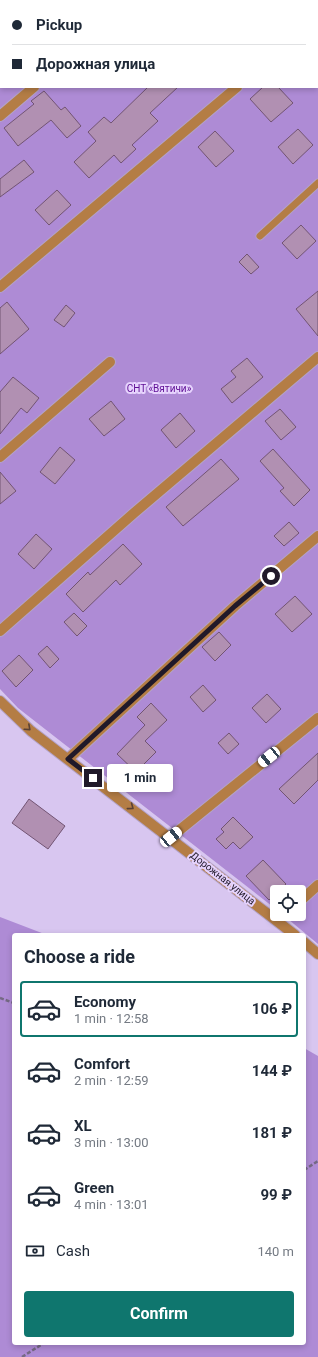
<!DOCTYPE html>
<html lang="en">
<head>
<meta charset="utf-8">
<style>
  :root { --surface:#fff; --page:#f2f2f3; --text:#1f2937; --muted:#747a83; --line:#e0e1e3; --accent:#0f766e }
  body { margin:0; font-family:Roboto,sans-serif; background:var(--page); color:var(--text); height:100vh; display:flex; flex-direction:column; font-size:15px; white-space:nowrap }
  * { box-sizing:border-box; margin:0 }
  p { font-size:13px; color:var(--muted) }
  .icon { flex:none; width:22px; height:22px; fill:none; stroke:currentColor; stroke-width:2; stroke-linecap:round; stroke-linejoin:round }
  .map { position:relative; flex:1; overflow:hidden }
  .sheet { position:absolute; left:12px; top:933px; width:294px; height:412px; display:flex; flex-direction:column; background:var(--surface); border-radius:4px; box-shadow:0 2px 6px #0003 }
  .sheet>* { flex:none }
  .banner { position:absolute; left:0px; top:0px; width:318px; height:88px; box-shadow:0 2px 6px #0003; display:grid; align-content:center; height:88px; padding:0 12px; background:var(--surface) }
  .controls { position:absolute; left:270px; top:885px; display:grid; gap:8px }
  .controls a { display:grid; place-items:center; width:36px; height:36px; border-radius:4px; background:var(--surface); box-shadow:0 2px 6px #0003; font-size:20px }
  .end { position:absolute; width:18px; height:18px; margin:-9px; border:5px solid #201929; background:#fff; box-shadow:0 0 0 2px #fff }
  .from { border-radius:50% }
  .bubble { position:absolute; height:28px; border-radius:4px; background:var(--surface); box-shadow:0 2px 6px #0003; font-size:13px; font-weight:700; line-height:28px; text-align:center }
  .car { position:absolute; width:12px; height:24px; margin:-12px -6px; border-radius:5px; box-shadow:0 0 3px 1px #0007; background:linear-gradient(#fff 24%,#345 0 40%,#fff 0 76%,#345 0 86%,#fff 0) }
  .banner b { display:flex; align-items:center; gap:14px; height:38px; font-size:15px }
  .banner b+b { border-top:1px solid var(--line) }
  .banner i { width:10px; height:10px; background:var(--text) }
  ul { padding:0; list-style:none }
  li { display:flex; align-items:center; gap:12px; height:56px; margin:0 8px 6px; padding:0 4px; border:2px solid transparent; border-radius:4px }
  li div { flex:1 }
  li b { display:block; font-size:15px }
  li em { font-style:normal; font-weight:700 }
  li.current { border-color:var(--accent) }
  li>.icon { width:36px; height:36px; stroke-width:1.5 }
  h2 { padding:0 12px; font-size:18px; line-height:48px }
  .pay { display:flex; align-items:center; gap:10px; height:44px; padding:0 12px; font-size:15px }
  .pay p { margin-inline-start:auto }
  .button { display:flex; gap:8px; margin-top:auto; padding:8px 12px }
  .button a { flex:1; height:46px; border-radius:4px; background:var(--accent); color:#fff; font-size:16px; font-weight:700; line-height:46px; text-align:center }
  .map>svg:first-child { display:block }
  .green { fill:#ae8bd5 }
  .building { fill:#b190b2; stroke:#725473 }
  .lines { fill:none; stroke-linecap:round; stroke-linejoin:round }
  .service-casing { stroke:#b3a3c8; stroke-width:9 }
  .minor-casing { stroke:#b3a3c8; stroke-width:12 }
  .path { stroke:#756984; stroke-width:2.5; stroke-dasharray:4 2; stroke-linecap:butt }
  .service { stroke:#b47d45; stroke-width:7 }
  .minor { stroke:#b47d45; stroke-width:10 }
  .oneway { stroke:#5b4134 }
  .route { stroke:#201929; stroke-width:5 }
  .labels { text-anchor:middle; dominant-baseline:central; stroke-width:4; stroke-linejoin:round; paint-order:stroke }
  .park-label { font-size:10px; fill:#5e0d94; stroke:#e6d3fd }
  .street-label { font-size:10px; fill:#201929; stroke:#e6d3fd }
</style>
</head>
<body>
<div class="map">
<svg width="318" height="1357" viewBox="0 0 318 1357">
  <rect width="100%" height="100%" fill="#d8c6f0"/>
  <!-- green -->
  <path class="green" d="M0 0 253 1H1V87H317L318 47V944L282 914H299V892H277V910L18 708 0 689Z
    M0 917 47 935H14V1343H304V1048L318 1056V1357H0Z"/>
  <!-- building -->
  <path class="building" d="M148 87H178L150 113 158 121 132 145 136 149 121 163 114 155 89 178 74 162 96 141 88 132 104 117 111 123Z
    M263 87H278L293 103 271 122 250 99Z
    M44 91 61 110 65 107 81 126 67 138 51 120 18 146 4 128 34 104 31 101Z
    M298 129 313 145 293 164 278 147Z
    M215 131 234 151 216 167 198 147Z
    M24 160 34 172 0 197V179Z
    M57 190 71 205 49 225 35 210Z
    M301 225 316 241 297 259 282 243Z
    M247 254 259 267 251 274 239 262Z
    M318 291V336L296 309Z
    M7 302 29 329 0 354V308Z
    M66 305 75 313 64 327 54 320Z
    M247 358 263 377 232 403 221 389 236 377 231 371Z
    M13 377 39 398 27 413 21 408 0 434V392Z
    M111 401 125 419 104 436 89 419Z
    M280 409 296 427 281 440 265 421Z
    M180 413 195 431 176 448 161 430Z
    M60 447 75 460 55 484 40 472Z
    M273 449 310 490 294 506 280 491 284 488 260 461Z
    M221 459 239 479 183 526 166 507Z
    M0 472 16 491 0 504Z
    M289 522 299 533 284 546 274 536Z
    M36 534 52 549 34 569 18 554Z
    M123 544 142 564 120 585 116 580 83 612 66 594 88 572 90 575Z
    M295 596 312 614 292 632 275 614Z
    M74 613 87 626 77 636 64 622Z
    M219 632 231 645 215 661 202 647Z
    M47 646 59 659 50 668 38 654Z
    M19 655 33 670 16 687 2 671Z
    M203 685 216 700 203 712 190 697Z
    M267 694 281 709 266 723 252 708Z
    M151 703 167 720 145 741 156 752 136 772 117 754 145 725 137 717Z
    M229 733 239 744 228 754 218 743Z
    M318 753V780L294 804 279 789Z
    M29 799 65 826 48 849 12 823Z
    M233 817 253 837 240 849 233 842 226 849 216 839 224 832 221 829Z
    M263 860 286 884 269 900 246 876Z"/>
  <g class="lines">
    <!-- service casing -->
    <g class="service-casing">
      <path id="service" d="M260 236 318 183"/>
    </g>
    <!-- minor casing -->
    <g class="minor-casing">
      <path id="minor" d="M134 1 135 0
        M317 20 318 19
        M0 116 34 87
        M0 287 237 87
        M0 457 110 362
        M0 631 134 513 318 357
        M0 701 31 731 295 935
        M68 759 235 606 318 536
        M171 837 318 718
        M299 902 318 885
        M304 942 318 954"/>
    </g>
    <!-- path -->
    <path class="path" d="M0 998 14 1003
      M304 1170 318 1161
      M22 1357 44 1343"/>
    <!-- service -->
    <use href="#service" class="service"/>
    <!-- minor -->
    <use href="#minor" class="minor"/>
  </g>
  <!-- one-way arrows -->
  <defs><path id="oneway-chevron" d="M-2-3.5L2.5 0L-2 3.5" fill="none" stroke-width="1.6" stroke-linecap="round" stroke-linejoin="round"/></defs>
  <g class="oneway">
    <use href="#oneway-chevron" transform="translate(28 728) rotate(42)"/>
    <use href="#oneway-chevron" transform="translate(131 807) rotate(37)"/>
  </g>
  <g class="lines">
    <!-- route -->
    <path class="route" d="M93 778 68 759 235 606 271 576"/>
  </g>
  <g class="labels">
    <!-- park labels -->
    <g class="park-label">
      <text x="159" y="388">СНТ «Вятичи»</text>
    </g>
    <!-- street labels -->
    <g class="street-label">
      <text transform="translate(223 878) rotate(38)">Дорожная улица</text>
    </g>
  </g>
</svg>
<div class="controls">
<a><svg class="icon" aria-label="locate" viewBox="0 0 24 24"><circle cx="12" cy="12" r="6"/><path d="M12 2v4M12 18v4M2 12h4M18 12h4"/></svg></a>
</div>
<i class="end from" style="left:271px;top:576px"></i>
<i class="end" style="left:93px;top:778px"></i>
<div class="bubble" style="left:107px;top:764px;width:66px">1 min</div>
<i class="car" style="left:269px;top:757px;rotate:231deg"></i>
<i class="car" style="left:171px;top:837px;rotate:51deg"></i>
<div class="banner">
<b><i class="from"></i>Pickup</b>
<b><i></i>Дорожная улица</b>
</div>
<section class="sheet">
<h2>Choose a ride</h2>
<ul>
<li class="current"><svg class="icon" aria-label="car" viewBox="0 0 24 24"><path d="M5 17H2v-5l4-1 3-4h7l3 4 3 1v5h-3M9 17h6M6 11h13"/><circle cx="7" cy="17" r="2"/><circle cx="17" cy="17" r="2"/></svg><div><b>Economy</b><p>1 min · 12:58</p></div><em>106 ₽</em></li>
<li><svg class="icon" aria-label="car" viewBox="0 0 24 24"><path d="M5 17H2v-5l4-1 3-4h7l3 4 3 1v5h-3M9 17h6M6 11h13"/><circle cx="7" cy="17" r="2"/><circle cx="17" cy="17" r="2"/></svg><div><b>Comfort</b><p>2 min · 12:59</p></div><em>144 ₽</em></li>
<li><svg class="icon" aria-label="car" viewBox="0 0 24 24"><path d="M5 17H2v-5l4-1 3-4h7l3 4 3 1v5h-3M9 17h6M6 11h13"/><circle cx="7" cy="17" r="2"/><circle cx="17" cy="17" r="2"/></svg><div><b>XL</b><p>3 min · 13:00</p></div><em>181 ₽</em></li>
<li><svg class="icon" aria-label="car" viewBox="0 0 24 24"><path d="M5 17H2v-5l4-1 3-4h7l3 4 3 1v5h-3M9 17h6M6 11h13"/><circle cx="7" cy="17" r="2"/><circle cx="17" cy="17" r="2"/></svg><div><b>Green</b><p>4 min · 13:01</p></div><em>99 ₽</em></li>
</ul>
<div class="pay"><svg class="icon" aria-label="cash" viewBox="0 0 24 24"><path d="M3 7h18v10H3z"/><circle cx="12" cy="12" r="2"/></svg>Cash<p>140 m</p></div>
<div class="button"><a>Confirm</a></div>
</section>
</div>
</body>
</html>
